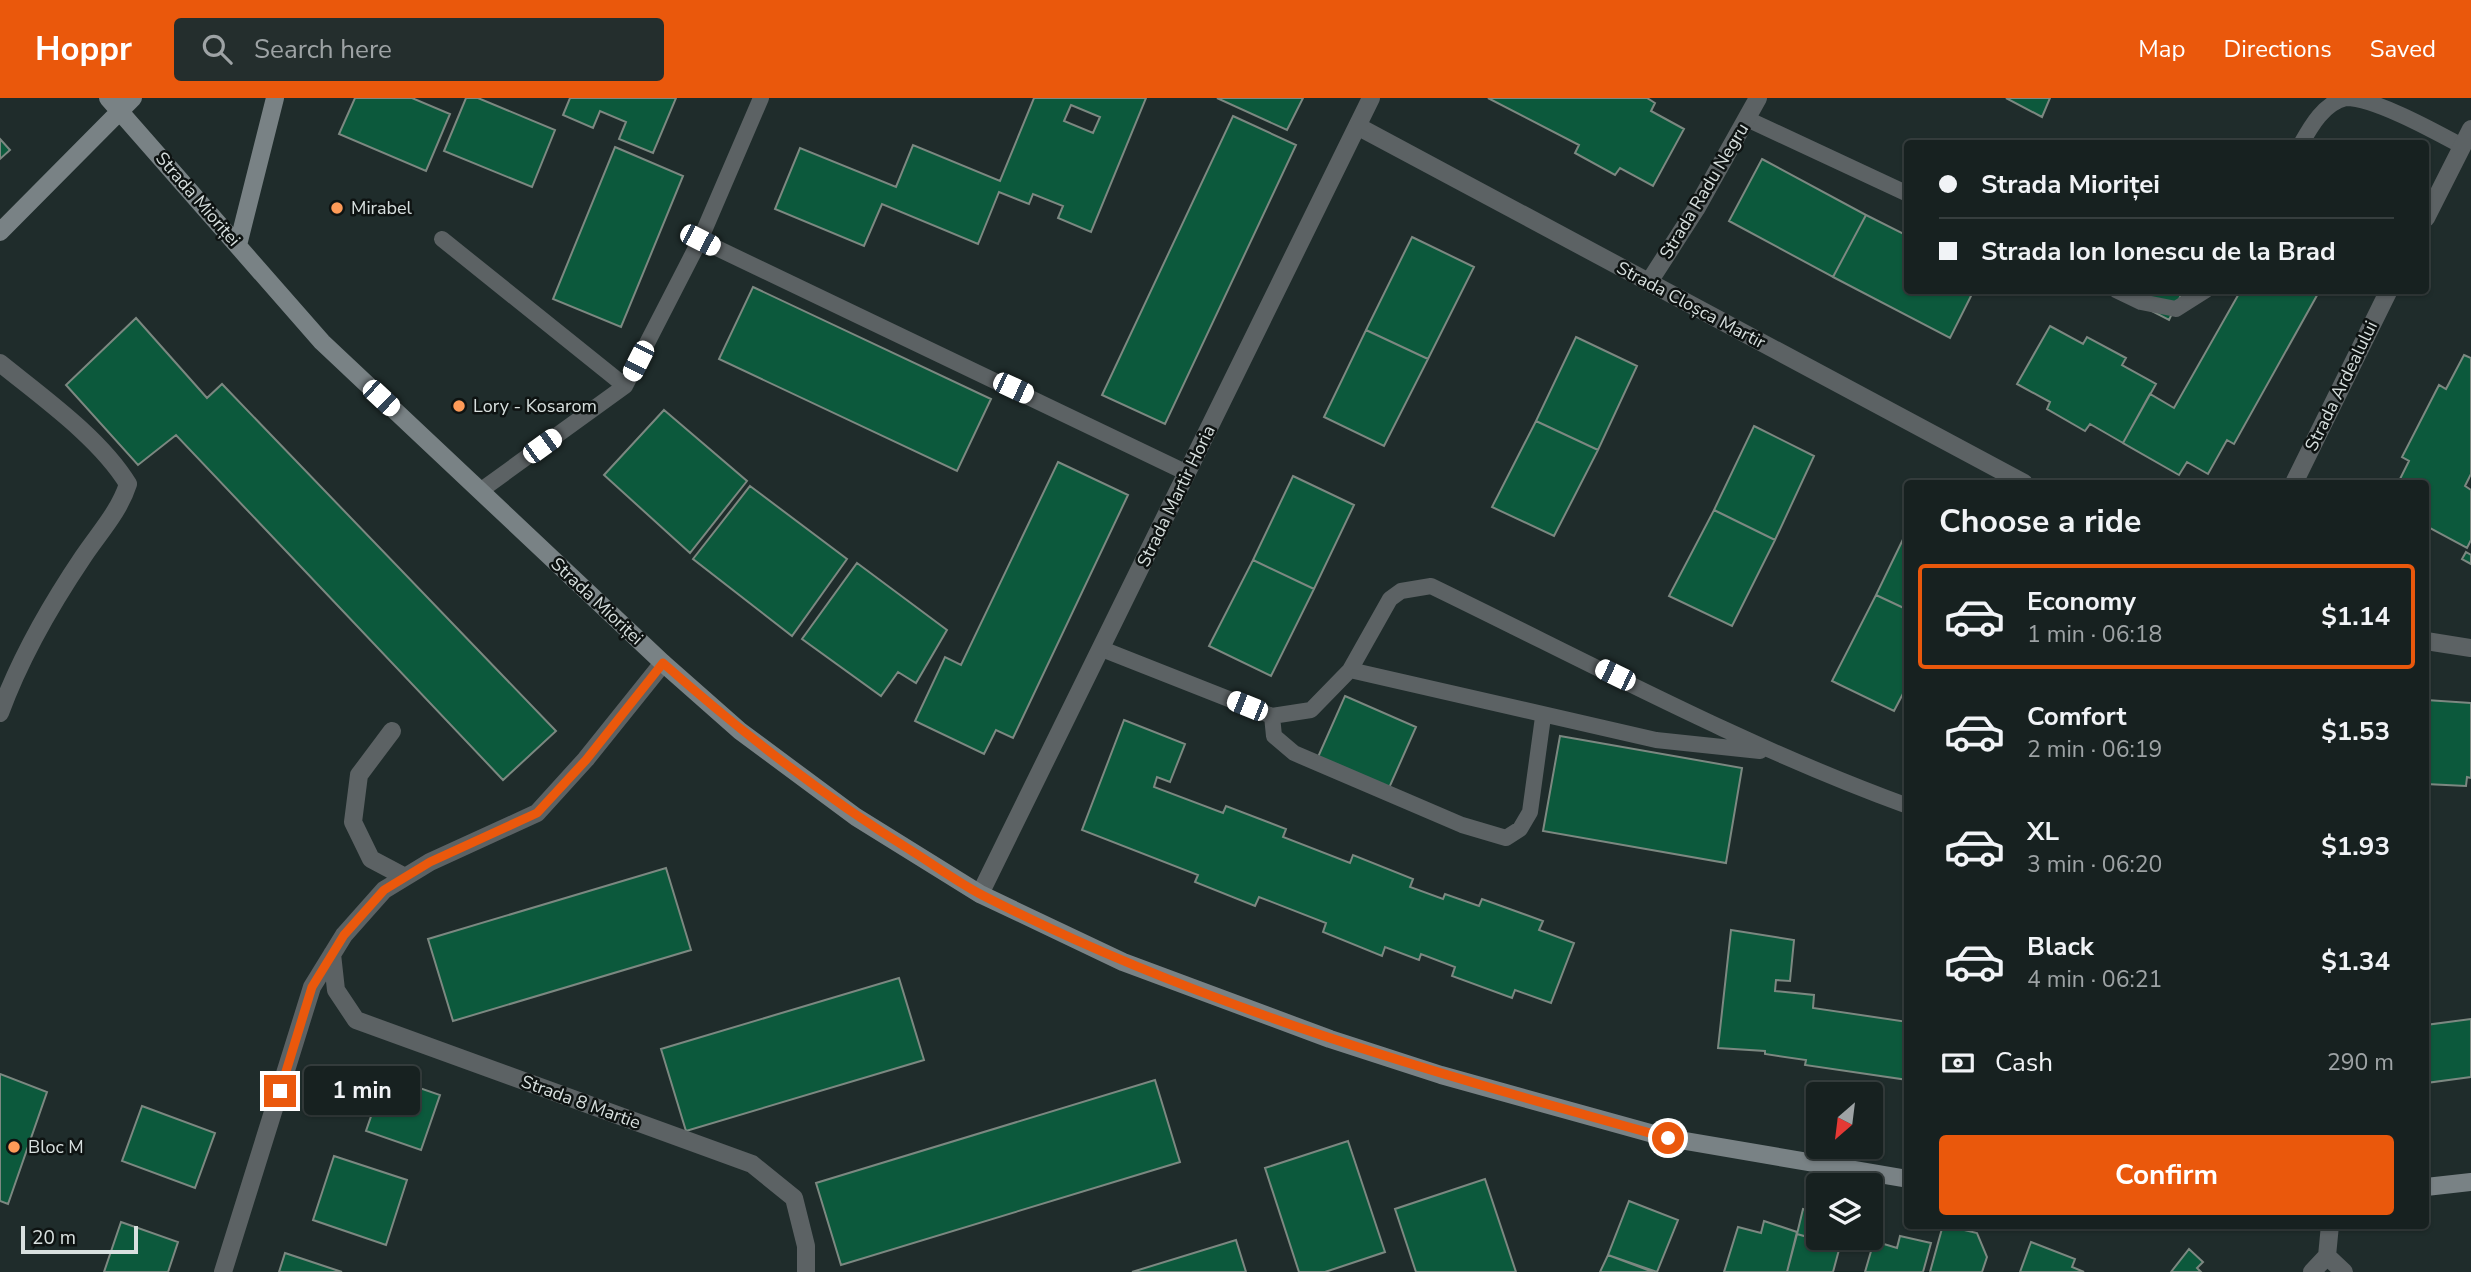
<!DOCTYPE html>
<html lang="en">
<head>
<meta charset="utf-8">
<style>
  :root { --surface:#172120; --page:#242e2d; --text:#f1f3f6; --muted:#9ea3a5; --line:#363e3e; --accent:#ea580c }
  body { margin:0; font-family:"Nunito Sans",sans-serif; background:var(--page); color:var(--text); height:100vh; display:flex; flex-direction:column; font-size:26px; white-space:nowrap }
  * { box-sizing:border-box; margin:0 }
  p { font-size:23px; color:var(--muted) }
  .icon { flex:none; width:38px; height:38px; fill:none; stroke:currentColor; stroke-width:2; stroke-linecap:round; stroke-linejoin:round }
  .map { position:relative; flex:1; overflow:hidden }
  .sheet { position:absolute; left:1904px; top:382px; width:525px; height:749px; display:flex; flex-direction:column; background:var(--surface); border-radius:7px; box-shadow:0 2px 5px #0004,0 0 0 2px var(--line) }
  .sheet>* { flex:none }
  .banner { position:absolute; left:1904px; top:42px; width:525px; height:154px; border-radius:7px; box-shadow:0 2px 5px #0004,0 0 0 2px var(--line); display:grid; align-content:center; height:154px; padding:0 35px; background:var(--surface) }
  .needle { width:46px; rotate:208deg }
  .tools { position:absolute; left:1806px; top:984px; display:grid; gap:14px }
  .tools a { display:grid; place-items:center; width:77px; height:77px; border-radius:7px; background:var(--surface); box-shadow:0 2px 5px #0004,0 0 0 2px var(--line); font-size:35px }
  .scale { position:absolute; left:21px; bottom:18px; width:117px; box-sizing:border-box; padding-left:7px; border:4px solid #d8e0df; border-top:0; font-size:19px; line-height:24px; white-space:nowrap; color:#d8e0df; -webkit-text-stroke:5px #0e1312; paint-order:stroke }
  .end { position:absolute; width:32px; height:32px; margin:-16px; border:9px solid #ea580c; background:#fff; box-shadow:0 0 0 4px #fff }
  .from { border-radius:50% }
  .bubble { position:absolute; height:49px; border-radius:7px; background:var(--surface); box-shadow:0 2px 5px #0004,0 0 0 2px var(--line); font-size:23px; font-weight:700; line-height:49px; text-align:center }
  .car { position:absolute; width:21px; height:42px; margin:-21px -10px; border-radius:9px; box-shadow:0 0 5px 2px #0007; background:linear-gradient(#fff 24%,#345 0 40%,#fff 0 76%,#345 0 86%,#fff 0) }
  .banner b { display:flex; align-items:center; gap:24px; height:66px; font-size:26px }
  .banner b+b { border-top:2px solid var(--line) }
  .banner i { width:18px; height:18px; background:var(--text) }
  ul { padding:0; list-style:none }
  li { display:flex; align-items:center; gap:21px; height:105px; margin:0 14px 10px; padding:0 21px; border:4px solid transparent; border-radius:7px }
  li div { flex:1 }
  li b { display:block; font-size:26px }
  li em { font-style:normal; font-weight:700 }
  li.on { border-color:var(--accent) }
  li>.icon { width:63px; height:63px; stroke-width:1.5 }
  h2 { padding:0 35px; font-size:32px; line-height:84px }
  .pay { display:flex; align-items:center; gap:18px; height:77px; padding:0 35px; font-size:26px }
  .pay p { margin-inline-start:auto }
  .primary-button { display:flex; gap:14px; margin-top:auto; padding:14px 35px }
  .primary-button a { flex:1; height:80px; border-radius:7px; background:var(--accent); color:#fff; font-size:28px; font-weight:700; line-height:80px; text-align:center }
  header { display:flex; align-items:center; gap:42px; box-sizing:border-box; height:98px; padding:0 35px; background:var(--accent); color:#fff }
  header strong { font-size:33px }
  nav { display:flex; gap:38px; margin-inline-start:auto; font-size:24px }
  .search { width:490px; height:63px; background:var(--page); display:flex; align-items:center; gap:18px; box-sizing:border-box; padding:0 24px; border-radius:7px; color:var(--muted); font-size:26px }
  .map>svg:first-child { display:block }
  .building { fill:#0c593c; stroke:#7c8881; stroke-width:2; fill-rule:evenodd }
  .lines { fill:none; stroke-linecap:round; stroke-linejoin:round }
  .lane { stroke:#5c6264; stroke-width:16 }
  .street { stroke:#5c6264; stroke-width:18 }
  .secondary { stroke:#798285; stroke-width:18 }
  .route { stroke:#ea580c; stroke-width:9 }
  .poi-dot { fill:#fe9b58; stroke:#0e1312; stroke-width:2.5 }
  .labels { text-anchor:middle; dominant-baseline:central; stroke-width:5; stroke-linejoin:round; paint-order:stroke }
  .street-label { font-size:18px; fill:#d8e0df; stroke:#0e1312 }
  .poi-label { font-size:18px; fill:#d8e0df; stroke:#0e1312; text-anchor:start }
</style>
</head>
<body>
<header>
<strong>Hoppr</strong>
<div class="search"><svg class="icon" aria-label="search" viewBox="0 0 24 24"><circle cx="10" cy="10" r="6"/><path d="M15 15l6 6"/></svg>Search here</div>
<nav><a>Map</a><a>Directions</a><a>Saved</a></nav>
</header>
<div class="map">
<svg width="2471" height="1174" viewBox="0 0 2471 1174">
  <rect width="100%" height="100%" fill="#1f2c2b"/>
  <!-- building -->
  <path class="building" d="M355 0H412L450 16 426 73 339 36Z
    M466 0H478L555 32 532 89 444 53Z
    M570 0H676L653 55 619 41 626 24 600 13 593 30 563 17Z
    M1034 0H1146L1091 134 1058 120 1063 108 1033 96 1029 106 999 94 978 146 882 106 864 148 775 111 800 50 896 89 913 47 1000 83ZM1071 7 1100 19 1093 35 1064 23Z
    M1217 0H1303L1287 32Z
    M1488 0H1647L1655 5 1651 13 1684 31 1653 88 1620 70 1615 77 1575 55 1579 47Z
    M2006 0H2050L2042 19Z
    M1233 18 1296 47 1165 326 1102 297Z
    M0 41 10 52 0 61Z
    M615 49 683 78 621 229 553 201Z
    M1762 61 1866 117 1833 179 1729 123Z
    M1866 117 1908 138V192H1974L1950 240 1833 179Z
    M1412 139 1474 169 1428 261 1366 232Z
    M753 189 991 301 957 373 719 261Z
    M2111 192H2176L2182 195 2169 222Z
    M2241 192H2320L2234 346 2227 342 2208 376 2187 364 2179 377 2123 345 2150 296 2174 310Z
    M136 220 207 300 222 286 556 633 503 682 176 337 138 367 66 287Z
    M2050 228 2083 246 2087 239 2126 260 2122 267 2156 286 2123 345 2090 326 2085 333 2047 311 2050 304 2017 286Z
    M1366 232 1428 261 1384 348 1324 319Z
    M1576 239 1637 268 1598 352 1536 323Z
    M2464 257 2471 260V376L2465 388 2471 392V442L2467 450 2426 428V385H2398L2409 363 2402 359 2439 287 2446 291Z
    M664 312 747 383 690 455 604 377Z
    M1536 323 1598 352 1554 438 1492 409Z
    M1754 328 1814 358 1775 442 1714 412Z
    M1058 364 1128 397 1013 640 996 632 984 656 915 623 945 559 961 567Z
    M1293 378 1354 407 1314 491 1253 462Z
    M750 388 847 461 792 538 693 461Z
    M1714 412 1775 442 1732 528 1669 498Z
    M1908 431V512L1876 497Z
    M2466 454 2471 457V466L2462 461Z
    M1253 462 1314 491 1271 578 1209 548Z
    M857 465 947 532 916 585 898 574 881 598 802 541Z
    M1876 497 1908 512V586L1894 613 1832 583Z
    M1345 598 1416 629 1389 690 1318 659Z
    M2426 602 2471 605V680L2467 679 2466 688 2426 686Z
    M1124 622 1185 646 1170 684 1157 679 1154 689 1223 715 1226 708 1286 731 1283 739 1350 765 1353 757 1413 781 1410 789 1443 801 1445 796 1479 808 1482 801 1543 823 1539 832 1574 845 1551 905 1515 892 1512 900 1452 878 1455 869 1421 856 1419 862 1385 849 1382 858 1323 834 1326 825 1259 799 1255 808 1195 784 1198 777 1082 732Z
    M1560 638 1742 670 1726 765 1543 733Z
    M666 770 691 852 453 923 428 841Z
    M1731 832 1794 842 1790 883 1776 882 1775 893 1814 897 1813 910 1908 924V982L1805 967 1806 962 1765 956V953L1718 950Z
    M899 880 924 962 686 1033 661 951Z
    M2471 921V979L2426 985V927Z
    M0 976 47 994 8 1106 0 1103Z
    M385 978 440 997 421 1052 366 1033Z
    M1155 982 1180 1064 841 1167 816 1085Z
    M142 1008 215 1035 195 1090 122 1063Z
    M1348 1043 1385 1154 1325 1174H1299L1265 1070Z
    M334 1058 407 1082 386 1147 313 1122Z
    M1485 1081 1516 1174H1416L1395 1111Z
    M1629 1103 1678 1122 1657 1174 1608 1157Z
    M1803 1111 1818 1115V1139H1822L1821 1143 1797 1136Z
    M1764 1123 1797 1134 1787 1174H1724L1738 1129 1761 1135Z
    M121 1124 178 1144 168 1174H104Z
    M1943 1127 1977 1135 1987 1159 1982 1174H1930Z
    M1797 1136 1840 1148 1833 1174H1787Z
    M1900 1138 1931 1145 1923 1174H1865L1874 1143 1897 1150Z
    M1236 1142 1246 1174H1132Z
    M2031 1144 2075 1161 2072 1169 2084 1174H2020Z
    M2189 1151 2203 1164 2197 1170 2201 1174H2171Z
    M285 1155 342 1174H279Z
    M1608 1157 1653 1174H1600Z"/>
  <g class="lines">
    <!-- lane -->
    <path class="lane" d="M1747 21 1908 96
      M2301 46C2311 28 2324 5 2346 0 2375 0 2436 34 2462 48
      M442 141 625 288
      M700 142 1187 375
      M2116 192 2141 204 2176 211 2206 192
      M480 393 625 288 700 142 761 0
      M1102 551 1272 618 1311 612 1350 572 1390 501 1401 493 1431 488C1588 564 1743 648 1908 708
      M1350 572 1656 642 1760 653
      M1272 618 1274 638 1294 655 1462 727 1506 740 1520 731 1530 714 1543 619"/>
    <!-- street -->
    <path class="street" d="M1359 29 2024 385
      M2426 120 2471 31
      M1649 184 1696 111 1758 0
      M0 265C42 299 100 340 128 386 119 414 99 435 83 459 52 505 19 563 0 615
      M2294 385 2389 192
      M2426 543 2471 550
      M392 633 359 677 353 724 371 761 405 779
      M980 796 1371 0
      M332 856 336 892 356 922 752 1066 794 1100 806 1148V1174
      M2327 1158 2344 1174
      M223 1174 312 889 344 837 384 792 430 764 537 715 586 661 663 565
      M2312 1174 2327 1158 2330 1127"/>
    <!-- secondary -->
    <path class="secondary" d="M108 0 322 244 663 565 740 633 856 719 980 796 1123 864 1330 941 1441 977 1668 1040 1908 1081
      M0 134 133 0
      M238 147 275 0
      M2426 1089 2471 1084"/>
  </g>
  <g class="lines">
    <!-- route -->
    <path class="route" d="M280 993 312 889 344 837 384 792 430 764 537 715 586 662 663 565C742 635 824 699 915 755 937 769 959 785 982 797 1199 909 1434 975 1668 1040"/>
  </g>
  <!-- markers -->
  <g class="poi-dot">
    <circle cx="337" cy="110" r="7"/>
    <circle cx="459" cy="308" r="7"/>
    <circle cx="14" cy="1049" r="7"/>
  </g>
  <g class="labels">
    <!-- street labels -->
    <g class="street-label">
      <text transform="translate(1704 93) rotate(-59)">Strada Radu Negru</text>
      <text transform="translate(198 101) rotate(49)">Strada Mioriței</text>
      <text transform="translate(1691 207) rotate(28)">Strada Cloșca Martir</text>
      <text transform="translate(2341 288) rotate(-64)">Strada Ardealului</text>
      <text transform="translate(1176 398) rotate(-64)">Strada Martir Horia</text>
      <text transform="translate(597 503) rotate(43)">Strada Mioriței</text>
      <text transform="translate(581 1004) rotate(20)">Strada 8 Martie</text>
    </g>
    <!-- poi labels -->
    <g class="poi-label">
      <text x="351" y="110">Mirabel</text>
      <text x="473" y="308">Lory - Kosarom</text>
      <text x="28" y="1049">Bloc M</text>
    </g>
  </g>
</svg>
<div class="tools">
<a><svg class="needle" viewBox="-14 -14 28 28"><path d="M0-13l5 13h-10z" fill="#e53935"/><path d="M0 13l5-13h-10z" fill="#9ea3a5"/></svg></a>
<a><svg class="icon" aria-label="layers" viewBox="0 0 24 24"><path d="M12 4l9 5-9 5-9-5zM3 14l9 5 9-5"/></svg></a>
</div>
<div class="scale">20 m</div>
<i class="end from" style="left:1668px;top:1040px"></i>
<i class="end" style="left:280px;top:993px"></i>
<div class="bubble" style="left:304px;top:968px;width:116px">1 min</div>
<i class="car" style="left:700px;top:142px;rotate:117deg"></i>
<i class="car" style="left:638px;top:263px;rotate:207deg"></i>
<i class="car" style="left:1013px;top:290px;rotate:115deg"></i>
<i class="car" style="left:381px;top:300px;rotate:133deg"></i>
<i class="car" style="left:542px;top:348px;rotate:54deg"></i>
<i class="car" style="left:1615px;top:577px;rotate:296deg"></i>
<i class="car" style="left:1247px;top:608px;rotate:292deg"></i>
<div class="banner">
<b><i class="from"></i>Strada Mioriței</b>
<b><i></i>Strada Ion Ionescu de la Brad</b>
</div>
<section class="sheet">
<h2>Choose a ride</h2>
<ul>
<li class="on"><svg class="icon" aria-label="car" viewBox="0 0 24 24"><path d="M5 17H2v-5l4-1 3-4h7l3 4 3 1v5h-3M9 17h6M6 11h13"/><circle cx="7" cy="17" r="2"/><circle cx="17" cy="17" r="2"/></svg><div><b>Economy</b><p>1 min · 06:18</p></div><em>$1.14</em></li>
<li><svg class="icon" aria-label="car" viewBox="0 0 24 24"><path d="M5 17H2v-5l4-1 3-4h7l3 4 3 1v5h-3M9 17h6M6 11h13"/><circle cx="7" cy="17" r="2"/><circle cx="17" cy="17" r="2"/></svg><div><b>Comfort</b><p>2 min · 06:19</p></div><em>$1.53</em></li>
<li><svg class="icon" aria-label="car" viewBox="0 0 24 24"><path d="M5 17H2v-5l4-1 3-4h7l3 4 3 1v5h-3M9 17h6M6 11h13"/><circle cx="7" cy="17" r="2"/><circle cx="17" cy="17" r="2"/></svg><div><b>XL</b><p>3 min · 06:20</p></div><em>$1.93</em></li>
<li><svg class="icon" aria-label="car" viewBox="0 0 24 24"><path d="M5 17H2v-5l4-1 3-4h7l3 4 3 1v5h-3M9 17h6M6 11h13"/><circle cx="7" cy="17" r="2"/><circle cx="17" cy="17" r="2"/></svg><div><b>Black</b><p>4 min · 06:21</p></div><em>$1.34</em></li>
</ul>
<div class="pay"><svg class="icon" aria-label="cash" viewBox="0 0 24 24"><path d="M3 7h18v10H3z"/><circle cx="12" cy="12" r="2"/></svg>Cash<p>290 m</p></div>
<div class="primary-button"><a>Confirm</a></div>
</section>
</div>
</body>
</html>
